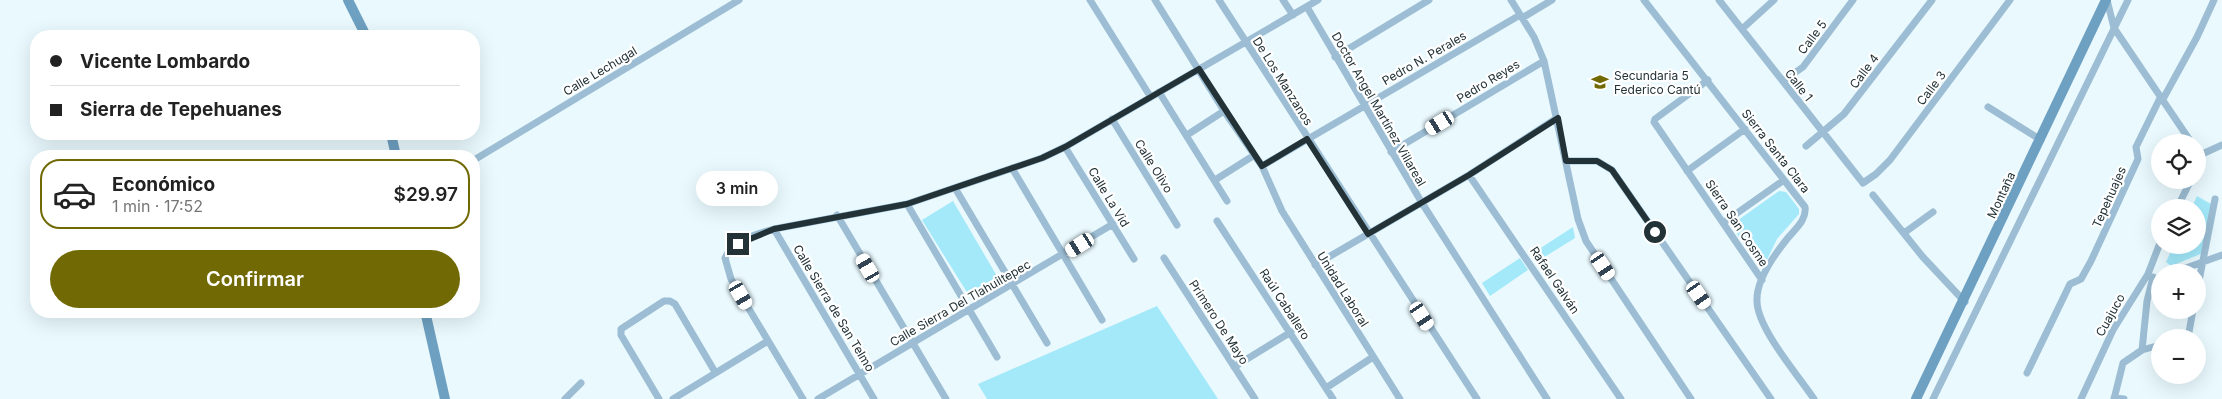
<!DOCTYPE html>
<html lang="es">
<head>
<meta charset="utf-8">
<style>
  :root { --surface:#fff; --page:#f6f6f6; --text:#222; --muted:#767676; --line:#e0e0e0; --accent:#716a04 }
  body { margin:0; font-family:Inter,sans-serif; background:var(--page); color:var(--text); height:100vh; display:flex; flex-direction:column; font-size:19px; white-space:nowrap }
  * { box-sizing:border-box; margin:0 }
  p { font-size:16px; color:var(--muted) }
  .icon { flex:none; width:28px; height:28px; fill:none; stroke:currentColor; stroke-width:2; stroke-linecap:round; stroke-linejoin:round }
  .map { position:relative; flex:1; overflow:hidden }
  .panel { position:absolute; left:30px; top:150px; width:450px; height:168px; display:flex; flex-direction:column; background:var(--surface); border-radius:20px; box-shadow:0 5px 20px #0002 }
  .panel>* { flex:none }
  .top-card { position:absolute; left:30px; top:30px; width:450px; height:110px; border-radius:20px; box-shadow:0 5px 20px #0002; display:grid; align-content:center; height:110px; padding:0 20px; background:var(--surface) }
  .fabs { position:absolute; left:2151px; top:134px; display:grid; gap:10px }
  .fabs a { display:grid; place-items:center; width:55px; height:55px; border-radius:50%; background:var(--surface); box-shadow:0 5px 20px #0002; font-size:25px }
  .end { position:absolute; width:22px; height:22px; margin:-11px; border:6px solid #223236; background:#fff; box-shadow:0 0 0 2px #fff }
  .from { border-radius:50% }
  .bubble { position:absolute; height:35px; border-radius:18px; background:var(--surface); box-shadow:0 5px 20px #0002; font-size:16px; font-weight:600; line-height:35px; text-align:center }
  .car { position:absolute; width:15px; height:30px; margin:-15px -8px; border-radius:6px; box-shadow:0 0 4px 1px #0007; background:linear-gradient(#fff 24%,#345 0 40%,#fff 0 76%,#345 0 86%,#fff 0) }
  .top-card b { display:flex; align-items:center; gap:18px; height:48px; font-size:19px }
  .top-card b+b { border-top:1px solid var(--line) }
  .top-card i { width:12px; height:12px; background:var(--text) }
  ul { padding:9px 0 0; list-style:none }
  li { display:flex; align-items:center; gap:15px; height:70px; margin:0 10px 8px; padding:0 10px; border:2px solid transparent; border-radius:20px }
  li div { flex:1 }
  li b { display:block; font-size:19px }
  li em { font-style:normal; font-weight:600 }
  li.current { border-color:var(--accent) }
  li>.icon { width:45px; height:45px; stroke-width:1.5 }
  .button { display:flex; gap:10px; margin-top:auto; padding:10px 20px }
  .button a { flex:1; height:58px; border-radius:30px; background:var(--accent); color:#fff; font-size:20px; font-weight:600; line-height:58px; text-align:center }
  .map>svg:first-child { display:block }
  .green { fill:#a3e9fa }
  .lines { fill:none; stroke-linecap:round; stroke-linejoin:round }
  .street { stroke:#9cbdd3; stroke-width:7 }
  .secondary { stroke:#6ea0c1; stroke-width:10 }
  .route { stroke:#223236; stroke-width:6 }
  .labels { text-anchor:middle; dominant-baseline:central; stroke-width:4.5; stroke-linejoin:round; paint-order:stroke }
  .street-label { font-size:12px; fill:#223236; stroke:#fff }
  .poi-label { font-size:12px; fill:#223236; stroke:#fff; text-anchor:start }
</style>
</head>
<body>
<div class="map">
<svg width="2222" height="399" viewBox="0 0 2222 399">
  <rect width="100%" height="100%" fill="#e9f9fe"/>
  <!-- green -->
  <path class="green" d="M1779 191 1786 192 1799 209V214L1777 239 1764 266 1758 265 1733 228 1734 223Z
    M2197 196 2211 204 2203 253 2171 266 2166 262 2174 245H2198V208L2192 207Z
    M953 201 1001 283 973 302 922 220Z
    M1573 227 1575 238 1538 261 1533 253Z
    M1520 258 1528 270 1490 296 1482 283Z
    M1157 306 1218 399H987L978 384Z"/>
  <g class="lines">
    <!-- street -->
    <path class="street" d="M1090 0 1150 96
      M1155 0 1224 111 1262 166 1282 211 1400 399
      M1219 0 1477 399
      M1283 0 1293 15
      M1511 0 1534 37 1544 61 1578 219 1586 241 1691 399
      M1644 0 1805 207C1807 220 1795 229 1787 239 1775 254 1756 281 1757 301 1757 328 1798 375 1814 399
      M1719 0 1863 183 1876 174 1890 160 2010 0
      M2107 0 2114 28 2191 142
      M1307 7 1422 203 1547 399
      M1522 18 1552 0
      M1742 29 1774 0
      M1335 57 1429 0
      M1708 80 1655 119 1654 122 1762 280
      M1783 81 1803 67 1853 0
      M1159 92 1227 201
      M2163 99 2197 37 2214 0
      M1988 107 2041 140
      M1112 119 1177 225
      M1187 135 1224 111
      M1806 146 1844 114 1932 0
      M1065 147 1134 259
      M1391 152 1544 61
      M2198 156 2222 145
      M474 160 739 0
      M1566 161H1597L1612 170 1771 399
      M1262 166 1520 15
      M1012 168 1102 320
      M1687 171 1745 129
      M1469 175 1621 399
      M1215 180 1253 156
      M955 188 1047 343
      M1873 195 1922 256 1965 302
      M907 204 997 357
      M2177 208 2191 180
      M837 215 946 399
      M1217 221 1333 399
      M1723 223 1784 180
      M774 229 874 399
      M1904 233 1933 212
      M1164 258 1255 399
      M1315 265 1469 175 1557 118
      M2175 272 2222 255
      M2198 286 2215 199
      M2188 338 2193 310
      M2142 350 2147 301 2153 277
      M1234 367 1291 332
      M2027 373 2070 284 2081 279 2091 261 2138 159 2136 147 2161 96
      M1326 388 1373 357
      M2114 398 2124 399
      M565 399 581 383
      M659 399 621 335V329L664 301H670L675 304 715 372
      M673 399 768 341
      M803 399 731 279 725 258C733 240 756 234 774 229L907 204 1042 158 1065 147 1318 0
      M818 399 1113 224
      M1933 399 2128 0
      M2081 399 2113 330 2148 274 2160 243
      M2114 399 2123 363 2142 350 2160 345"/>
    <!-- secondary -->
    <path class="secondary" d="M348 0 366 36
      M391 134 396 156
      M425 311 445 399
      M1916 399 2106 0"/>
  </g>
  <g class="lines">
    <!-- route -->
    <path class="route" d="M738 244 774 229 907 204 1042 158 1065 147 1199 69 1262 166 1307 139 1368 234 1469 175 1558 118 1566 161H1597L1612 170 1655 232"/>
  </g>
  <!-- icons -->
  <defs>
    <g id="school-bare" transform="scale(1.35)"><path d="M0-5L7-2L0 1L-7-2ZM-4 1L0 2.5L4 1V4Q0 6-4 4Z" fill="#716a04" stroke="#fff" stroke-width="2.5" paint-order="stroke"/></g>
  </defs>
  <g fill-rule="evenodd">
    <use href="#school-bare" x="1600" y="82"/>
  </g>
  <g class="labels">
    <!-- street labels -->
    <g class="street-label">
      <text transform="translate(1812 37) rotate(-53)">Calle 5</text>
      <text transform="translate(1424 58) rotate(-30)">Pedro N. Perales</text>
      <text transform="translate(600 71) rotate(-31)">Calle Lechugal</text>
      <text transform="translate(1864 71) rotate(-53)">Calle 4</text>
      <text transform="translate(1283 81) rotate(58)">De Los Manzanos</text>
      <text transform="translate(1488 81) rotate(-31)">Pedro Reyes</text>
      <text transform="translate(1799 85) rotate(52)">Calle 1</text>
      <text transform="translate(1931 88) rotate(-53)">Calle 3</text>
      <text transform="translate(1379 109) rotate(60)">Doctor Angel Martínez Villareal</text>
      <text transform="translate(1776 151) rotate(52)">Sierra Santa Clara</text>
      <text transform="translate(1154 166) rotate(58)">Calle Olivo</text>
      <text transform="translate(2001 195) rotate(-65)">Montaña</text>
      <text transform="translate(1109 197) rotate(59)">Calle La Vid</text>
      <text transform="translate(2109 197) rotate(-66)">Tepehuajes</text>
      <text transform="translate(1737 223) rotate(56)">Sierra San Cosme</text>
      <text transform="translate(1555 280) rotate(56)">Rafael Galván</text>
      <text transform="translate(1343 289) rotate(58)">Unidad Laboral</text>
      <text transform="translate(960 303) rotate(-30)">Calle Sierra Del Tlahuiltepec</text>
      <text transform="translate(1285 304) rotate(57)">Raúl Caballero</text>
      <text transform="translate(834 308) rotate(59)">Calle Sierra de San Telmo</text>
      <text transform="translate(2110 315) rotate(-61)">Cuajuco</text>
      <text transform="translate(1219 322) rotate(57)">Primero De Mayo</text>
    </g>
    <!-- poi labels -->
    <g class="poi-label">
      <text x="1614" y="75">Secundaria 5<tspan x="1614" dy="14">Federico Cantú</tspan></text>
    </g>
  </g>
</svg>
<div class="fabs">
<a><svg class="icon" aria-label="locate" viewBox="0 0 24 24"><circle cx="12" cy="12" r="6"/><path d="M12 2v4M12 18v4M2 12h4M18 12h4"/></svg></a>
<a><svg class="icon" aria-label="layers" viewBox="0 0 24 24"><path d="M12 4l9 5-9 5-9-5zM3 14l9 5 9-5"/></svg></a>
<a>+</a>
<a>−</a>
</div>
<i class="end from" style="left:1655px;top:232px"></i>
<i class="end" style="left:738px;top:244px"></i>
<div class="bubble" style="left:696px;top:171px;width:82px">3 min</div>
<i class="car" style="left:1440px;top:123px;rotate:239deg"></i>
<i class="car" style="left:1080px;top:245px;rotate:238deg"></i>
<i class="car" style="left:1603px;top:266px;rotate:146deg"></i>
<i class="car" style="left:868px;top:268px;rotate:330deg"></i>
<i class="car" style="left:741px;top:295px;rotate:150deg"></i>
<i class="car" style="left:1699px;top:295px;rotate:145deg"></i>
<i class="car" style="left:1422px;top:316px;rotate:147deg"></i>
<div class="top-card">
<b><i class="from"></i>Vicente Lombardo</b>
<b><i></i>Sierra de Tepehuanes</b>
</div>
<section class="panel">
<ul>
<li class="current"><svg class="icon" aria-label="car" viewBox="0 0 24 24"><path d="M5 17H2v-5l4-1 3-4h7l3 4 3 1v5h-3M9 17h6M6 11h13"/><circle cx="7" cy="17" r="2"/><circle cx="17" cy="17" r="2"/></svg><div><b>Económico</b><p>1 min · 17:52</p></div><em>$29.97</em></li>
</ul>
<div class="button"><a>Confirmar</a></div>
</section>
</div>
</body>
</html>
